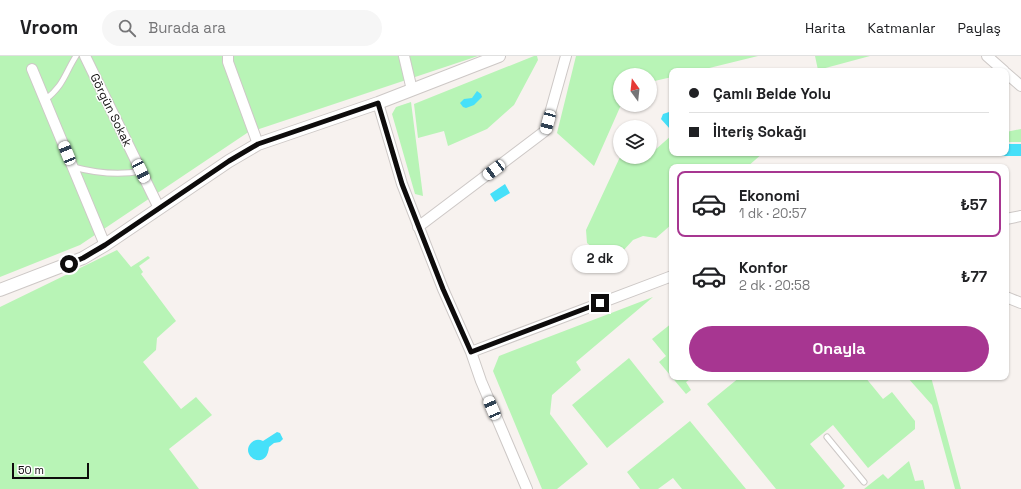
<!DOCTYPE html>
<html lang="tr">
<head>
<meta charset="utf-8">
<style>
  :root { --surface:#fff; --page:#f6f6f6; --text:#202124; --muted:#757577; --line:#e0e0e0; --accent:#a73691 }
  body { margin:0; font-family:"Space Grotesk",sans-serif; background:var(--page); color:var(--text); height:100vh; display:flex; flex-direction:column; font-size:15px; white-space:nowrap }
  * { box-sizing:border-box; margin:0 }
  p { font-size:13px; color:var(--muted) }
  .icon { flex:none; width:22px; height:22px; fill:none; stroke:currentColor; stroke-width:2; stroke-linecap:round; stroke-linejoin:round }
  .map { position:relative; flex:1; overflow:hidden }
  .panel { position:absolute; left:669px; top:108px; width:340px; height:216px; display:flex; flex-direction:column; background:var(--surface); border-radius:8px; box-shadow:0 1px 3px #0004 }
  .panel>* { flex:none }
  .guide { position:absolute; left:669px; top:12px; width:340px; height:88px; border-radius:8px; box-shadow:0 1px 3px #0004; display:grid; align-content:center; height:88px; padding:0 20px; background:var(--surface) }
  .needle { width:26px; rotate:345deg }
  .buttons { position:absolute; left:613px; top:12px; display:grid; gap:8px }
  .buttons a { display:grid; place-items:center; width:44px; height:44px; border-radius:50%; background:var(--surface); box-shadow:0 1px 3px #0004; font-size:20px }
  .scale { position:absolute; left:12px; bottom:10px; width:77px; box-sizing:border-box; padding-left:4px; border:2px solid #0e0c0c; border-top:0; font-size:11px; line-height:14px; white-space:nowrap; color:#0e0c0c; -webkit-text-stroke:3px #fff; paint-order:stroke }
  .end { position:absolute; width:18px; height:18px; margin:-9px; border:5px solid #0e0c0c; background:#fff; box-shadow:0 0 0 2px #fff }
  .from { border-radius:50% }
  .bubble { position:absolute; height:28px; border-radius:14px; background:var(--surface); box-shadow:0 1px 3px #0004; font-size:13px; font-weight:700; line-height:28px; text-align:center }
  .car { position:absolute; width:12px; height:24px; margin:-12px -6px; border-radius:5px; box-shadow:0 0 3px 1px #0007; background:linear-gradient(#fff 24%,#345 0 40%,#fff 0 76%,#345 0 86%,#fff 0) }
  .guide b { display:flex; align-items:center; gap:14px; height:38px; font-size:15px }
  .guide b+b { border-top:1px solid var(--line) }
  .guide i { width:10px; height:10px; background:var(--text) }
  ul { padding:7px 0 0; list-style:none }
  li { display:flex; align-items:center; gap:12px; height:66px; margin:0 8px 6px; padding:0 12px; border:2px solid transparent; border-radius:8px }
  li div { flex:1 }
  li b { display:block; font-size:15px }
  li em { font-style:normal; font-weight:700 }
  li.selected { border-color:var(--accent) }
  li>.icon { width:36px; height:36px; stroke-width:1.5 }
  .button { display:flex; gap:8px; margin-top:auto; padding:8px 20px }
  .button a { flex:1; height:46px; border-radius:24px; background:var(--accent); color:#fff; font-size:16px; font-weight:700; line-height:46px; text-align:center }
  header { display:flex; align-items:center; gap:24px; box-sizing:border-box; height:56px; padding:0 20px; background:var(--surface); border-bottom:1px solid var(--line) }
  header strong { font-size:19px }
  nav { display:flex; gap:22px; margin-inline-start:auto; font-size:14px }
  .search { width:280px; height:36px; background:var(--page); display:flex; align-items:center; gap:10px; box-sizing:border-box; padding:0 14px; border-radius:22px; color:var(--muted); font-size:15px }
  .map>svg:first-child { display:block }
  .green { fill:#b8f4b6 }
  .water { fill:#46e0f9 }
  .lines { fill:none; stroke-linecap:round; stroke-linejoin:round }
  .service-casing { stroke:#cdc8c6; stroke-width:7 }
  .minor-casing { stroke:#cdc8c6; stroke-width:12 }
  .tertiary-casing { stroke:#cdc8c6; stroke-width:14 }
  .service { stroke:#fff; stroke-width:5 }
  .minor { stroke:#fff; stroke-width:10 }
  .tertiary { stroke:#fff; stroke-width:12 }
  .route { stroke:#0e0c0c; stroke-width:5 }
  .labels { text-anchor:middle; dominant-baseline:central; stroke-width:3; stroke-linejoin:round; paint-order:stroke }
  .street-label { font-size:12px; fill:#0e0c0c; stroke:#fff }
</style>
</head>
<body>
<header>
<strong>Vroom</strong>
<div class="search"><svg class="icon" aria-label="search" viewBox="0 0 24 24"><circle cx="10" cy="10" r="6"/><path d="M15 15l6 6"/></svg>Burada ara</div>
<nav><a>Harita</a><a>Katmanlar</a><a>Paylaş</a></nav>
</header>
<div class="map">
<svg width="1021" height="433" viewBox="0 0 1021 433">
  <rect width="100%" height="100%" fill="#f7f2ef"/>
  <!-- green -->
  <path class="green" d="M0 0H478L247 77 80 189 0 221Z
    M534 0H537L538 4 514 49 487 73 448 90 444 75 418 82 414 48Z
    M576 0H758L697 15H672V21L650 26V19H620L621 49 594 110 557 77Z
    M815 0H870L818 14Z
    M411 46 423 140 415 138 392 58 396 51Z
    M1021 73V86H1006V76Z
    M672 79V97H763L747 111H672V168L656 182 643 180 633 184 622 196 608 204 587 187 586 174 620 101H650L655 94Z
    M117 194 131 211 148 200 150 202 139 210 143 216 141 218 176 265 157 282 156 294 143 306 181 353 196 341 212 359 169 393 199 433H0V251Z
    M653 241 576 306 581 314 552 339 550 358 588 408 557 433H542L493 315 499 300Z
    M672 267V321H693L686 326 691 334 686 338 659 306 666 300 652 283Z
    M629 302 664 346 607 392 572 349Z
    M740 321H865L883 343 892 336 915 365V373L868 412 833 369 810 388 845 430 842 433H776L707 348Z
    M907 321H931L961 433H955L932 349Z
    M690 365 746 433H682L673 422 658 433H640L627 416Z
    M909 405 915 425 923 424 925 433H864L883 418 888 423Z"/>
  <!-- water -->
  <path class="water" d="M477 35 481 38 482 41 474 49 466 52 463 51 460 47 464 43 472 42Z
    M672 55V72L670 73 661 63 663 58Z
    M1006 88H1021V100H970L968 97H1006Z
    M505 128 510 137 495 146 490 138Z
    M277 376 280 377 283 383 280 386 274 387 269 391C267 416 239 400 251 387 255 383 259 383 263 385Z"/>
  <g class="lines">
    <!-- service casing -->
    <g class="service-casing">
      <path id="service" d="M45 44C64 29 64 19 76 0
        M73 111C96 117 118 120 141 115
        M827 381 864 426"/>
    </g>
    <!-- minor casing -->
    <g class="minor-casing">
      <path id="minor" d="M85 0 159 152
        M228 0V6L258 88
        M404 0 412 34
        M987 0 1004 15
        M32 13 105 189
        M1006 17 1021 30
        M378 47 402 128 443 233 471 296 481 325 527 433
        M1006 163 1021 160
        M418 171 545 75 566 0
        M1006 241 1021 247
        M471 296 672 220"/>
    </g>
    <!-- tertiary casing -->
    <g class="tertiary-casing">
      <path id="tertiary" d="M0 234 83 202 105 189 229 105 258 88 378 47 499 0"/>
    </g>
    <!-- service -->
    <use href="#service" class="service"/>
    <!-- minor -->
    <use href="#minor" class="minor"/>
    <!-- tertiary -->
    <use href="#tertiary" class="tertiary"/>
  </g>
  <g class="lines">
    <!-- route -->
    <path class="route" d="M69 208 83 202 105 189 229 105 258 88 378 47 402 128 443 233 471 296 600 247"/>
  </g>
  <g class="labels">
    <!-- street labels -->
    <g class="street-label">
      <text transform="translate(111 54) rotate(64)">Görgün Sokak</text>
    </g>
  </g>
</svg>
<div class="buttons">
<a><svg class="needle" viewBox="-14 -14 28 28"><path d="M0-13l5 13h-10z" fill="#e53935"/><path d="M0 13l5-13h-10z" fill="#757577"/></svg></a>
<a><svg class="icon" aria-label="layers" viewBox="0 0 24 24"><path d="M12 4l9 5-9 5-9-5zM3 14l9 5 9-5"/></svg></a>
</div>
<div class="scale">50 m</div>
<i class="end from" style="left:69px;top:208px"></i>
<i class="end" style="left:600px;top:247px"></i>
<div class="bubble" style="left:572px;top:189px;width:56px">2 dk</div>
<i class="car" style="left:548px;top:66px;rotate:195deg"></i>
<i class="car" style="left:67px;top:97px;rotate:338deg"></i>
<i class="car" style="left:494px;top:114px;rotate:233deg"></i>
<i class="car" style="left:141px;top:115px;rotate:154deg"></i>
<i class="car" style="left:492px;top:352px;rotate:337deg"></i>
<div class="guide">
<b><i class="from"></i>Çamlı Belde Yolu</b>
<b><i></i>İlteriş Sokağı</b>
</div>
<section class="panel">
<ul>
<li class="selected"><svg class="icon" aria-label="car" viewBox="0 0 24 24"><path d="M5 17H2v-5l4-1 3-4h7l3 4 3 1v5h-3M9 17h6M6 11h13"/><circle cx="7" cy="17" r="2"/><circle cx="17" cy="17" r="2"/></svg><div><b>Ekonomi</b><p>1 dk · 20:57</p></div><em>₺57</em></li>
<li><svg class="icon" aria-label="car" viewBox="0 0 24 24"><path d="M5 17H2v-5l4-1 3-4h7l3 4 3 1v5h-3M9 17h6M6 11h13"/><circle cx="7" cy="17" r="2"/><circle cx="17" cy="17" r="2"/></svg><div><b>Konfor</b><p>2 dk · 20:58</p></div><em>₺77</em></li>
</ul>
<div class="button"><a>Onayla</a></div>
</section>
</div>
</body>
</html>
